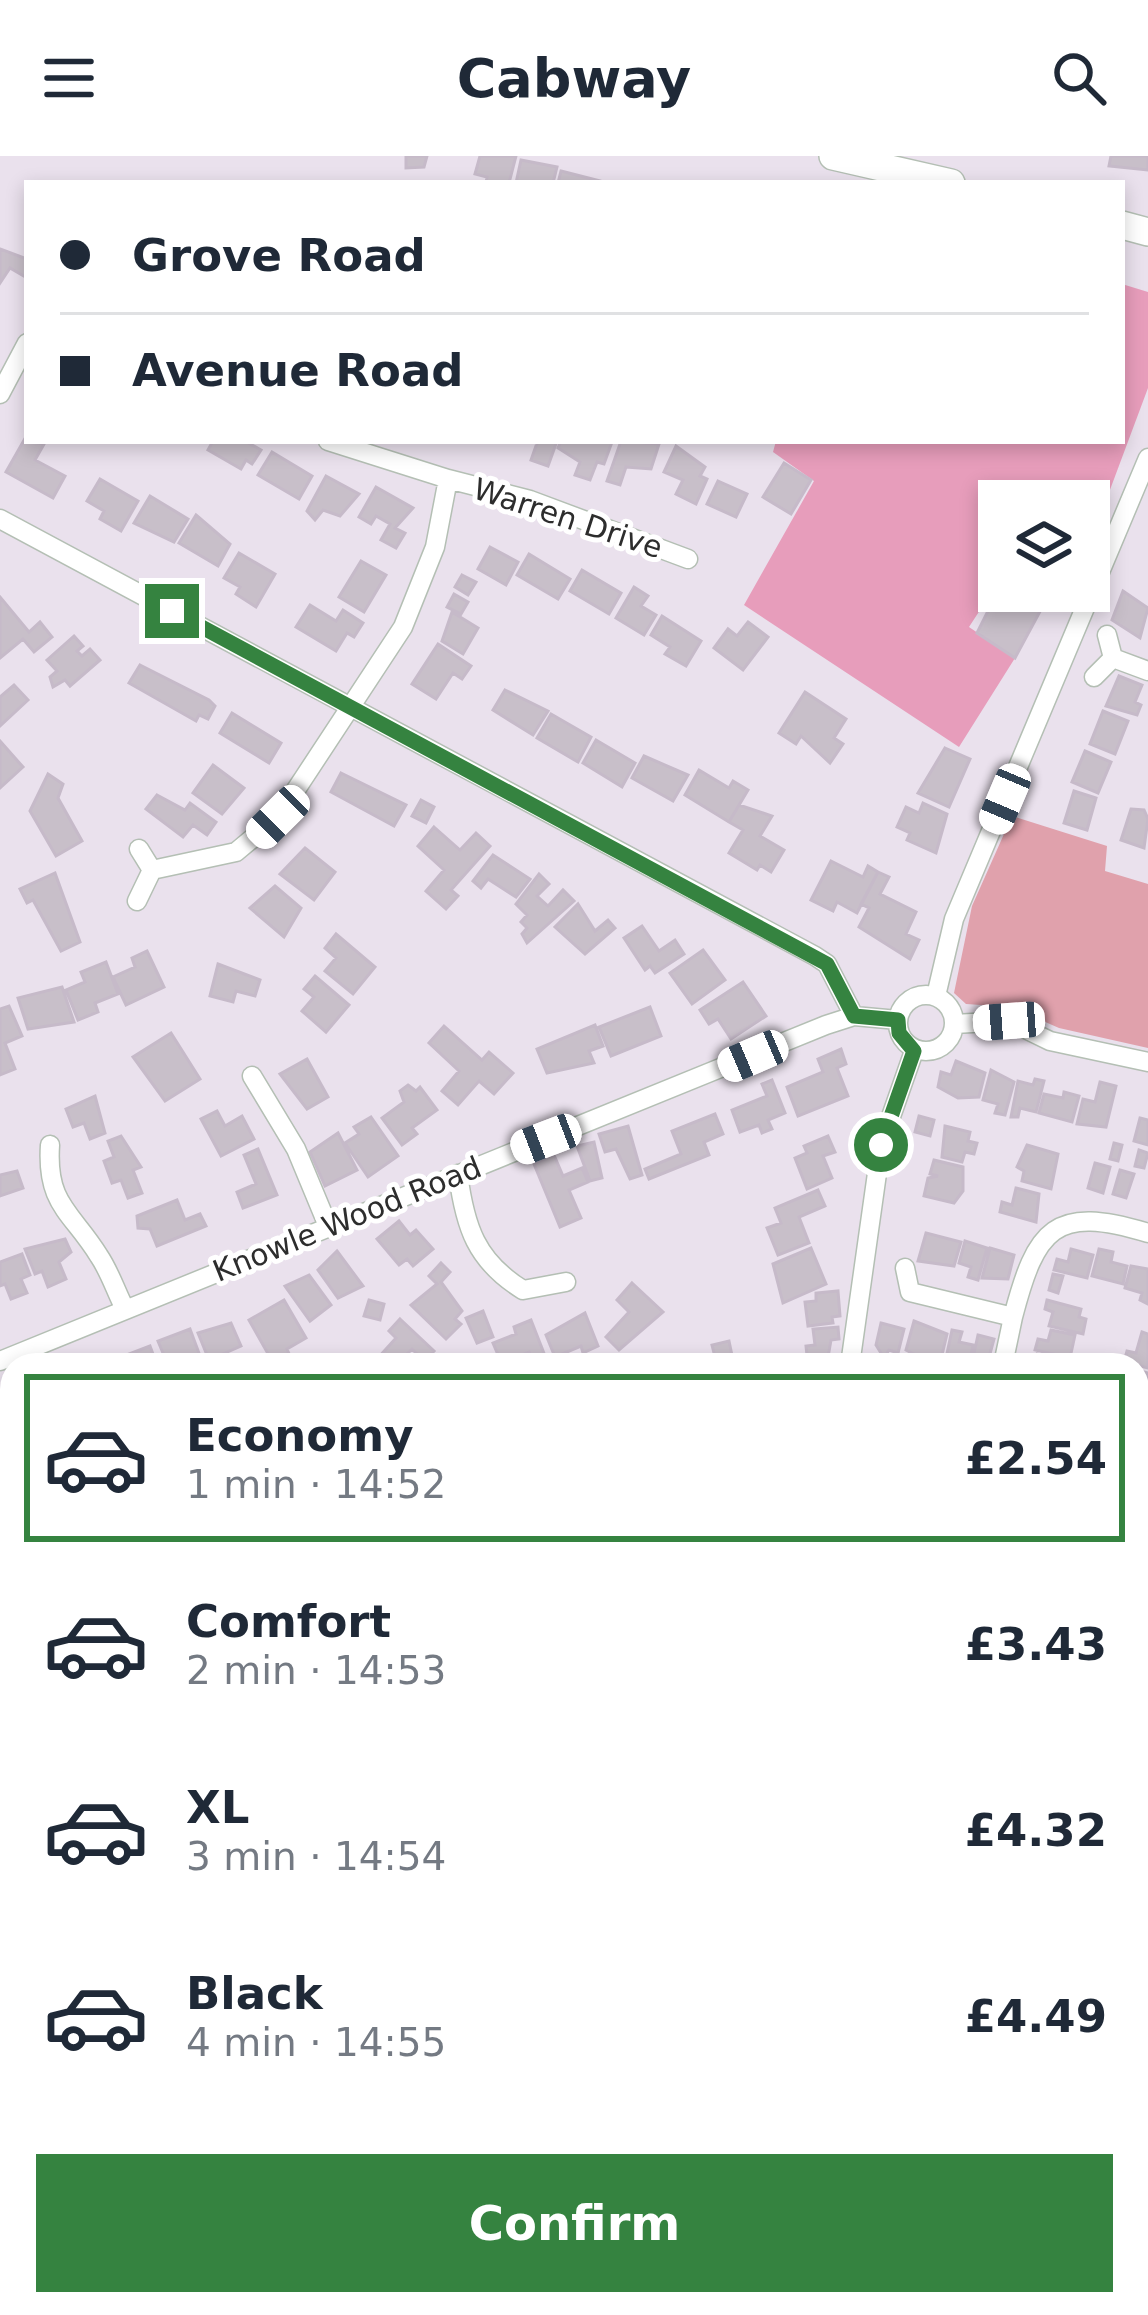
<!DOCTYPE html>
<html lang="en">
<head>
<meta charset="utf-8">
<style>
  :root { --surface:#fff; --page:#f6f6f7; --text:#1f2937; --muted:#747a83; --line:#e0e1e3; --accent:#358340 }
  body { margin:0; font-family:"DejaVu Sans",sans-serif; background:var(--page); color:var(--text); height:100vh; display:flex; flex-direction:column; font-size:45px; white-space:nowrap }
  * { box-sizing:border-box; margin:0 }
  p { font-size:39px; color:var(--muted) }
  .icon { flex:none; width:66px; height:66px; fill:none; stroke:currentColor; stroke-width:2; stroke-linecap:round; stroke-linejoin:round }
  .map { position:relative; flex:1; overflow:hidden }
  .details { position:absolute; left:0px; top:1197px; width:1149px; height:963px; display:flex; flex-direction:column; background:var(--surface); border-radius:36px 36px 0 0; box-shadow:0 6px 18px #0003 }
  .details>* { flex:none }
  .guide { position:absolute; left:24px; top:24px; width:1101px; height:264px; border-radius:0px; box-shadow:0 6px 18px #0003; display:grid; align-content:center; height:264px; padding:0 36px; background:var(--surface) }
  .buttons { position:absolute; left:978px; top:324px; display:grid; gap:24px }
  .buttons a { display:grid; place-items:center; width:132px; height:132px; border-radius:0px; background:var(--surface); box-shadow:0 6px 18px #0003; font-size:60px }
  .end { position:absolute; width:54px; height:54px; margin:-27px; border:15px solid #358340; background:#fff; box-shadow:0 0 0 6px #fff }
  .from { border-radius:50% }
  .car { position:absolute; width:36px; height:72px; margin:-36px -18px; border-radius:15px; box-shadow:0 0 9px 3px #0007; background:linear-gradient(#fff 24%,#345 0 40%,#fff 0 76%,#345 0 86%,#fff 0) }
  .guide b { display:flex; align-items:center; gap:42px; height:114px; font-size:45px }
  .guide b+b { border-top:3px solid var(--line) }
  .guide i { width:30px; height:30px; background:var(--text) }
  ul { padding:21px 0 0; list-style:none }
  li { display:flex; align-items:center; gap:36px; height:168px; margin:0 24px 18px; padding:0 12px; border:6px solid transparent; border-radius:0px }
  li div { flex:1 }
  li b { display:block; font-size:45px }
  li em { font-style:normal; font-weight:700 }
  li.selected { border-color:var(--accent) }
  li>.icon { width:108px; height:108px; stroke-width:1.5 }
  .action { display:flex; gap:24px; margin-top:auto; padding:24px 36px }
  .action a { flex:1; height:138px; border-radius:0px; background:var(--accent); color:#fff; font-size:48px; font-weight:700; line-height:138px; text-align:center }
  header { display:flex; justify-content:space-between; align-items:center; height:156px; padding:0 36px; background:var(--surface); font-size:54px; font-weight:700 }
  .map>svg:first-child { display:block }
  .green { fill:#e0a1ac }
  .pitch { fill:#e79dbb }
  .building { fill:#c8bfc9; stroke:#c6bac9; stroke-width:3 }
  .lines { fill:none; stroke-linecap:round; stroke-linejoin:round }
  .minor-casing { stroke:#b4bfb4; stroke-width:21 }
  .secondary-casing { stroke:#b4bfb4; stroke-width:30 }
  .minor { stroke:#fff; stroke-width:18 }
  .secondary { stroke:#fff; stroke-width:27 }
  .route { stroke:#358340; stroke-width:15 }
  .labels { text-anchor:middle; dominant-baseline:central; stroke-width:10; stroke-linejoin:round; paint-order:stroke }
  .street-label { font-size:30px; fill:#2d2d2d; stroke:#fff }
</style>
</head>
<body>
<header><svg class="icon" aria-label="menu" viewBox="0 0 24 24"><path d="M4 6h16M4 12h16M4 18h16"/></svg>Cabway<svg class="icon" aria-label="search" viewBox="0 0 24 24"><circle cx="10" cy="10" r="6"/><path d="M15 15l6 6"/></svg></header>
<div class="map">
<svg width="1148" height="2159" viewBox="0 0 1148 2159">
  <rect width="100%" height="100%" fill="#eae1ed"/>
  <!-- green -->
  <path class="green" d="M1012 660 1107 690 1105 715 1148 728V892L1059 872 1011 851 966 848 954 837 972 750Z
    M1137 1386 1148 1387V1757L1137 1731Z"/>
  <!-- pitch -->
  <path class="pitch" d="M1122 128 1148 136V232L1089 390V345H999V425L969 471 1015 502 959 591 744 449 814 325 773 296 776 285H1122Z"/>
  <!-- building -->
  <path class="building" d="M406 0H427L424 11 406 12Z
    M480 0H516L509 27H486L487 21 475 18Z
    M1111 0H1148V14L1109 10Z
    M521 4 557 11 553 27H516Z
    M561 15 600 25V27H558Z
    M0 93 27 103V122L10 112 0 127Z
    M27 279V285L44 288 35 304 65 320 53 342 6 316Z
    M213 285H245L261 294 252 308 246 304 241 313 208 294Z
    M530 285H557L548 310 531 304 537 287Z
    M561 285H609L612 286 604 308 597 306 590 324 575 319 580 306 558 292Z
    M621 285 659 288 651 313 626 311 620 329 607 325Z
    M676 290 705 311 700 320 707 323 696 348 676 338 683 324 664 316Z
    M272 296 312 320 299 343 258 319Z
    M784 307 811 324 791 358 763 341Z
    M326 320 359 338 340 360 323 354 315 364 307 355Z
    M100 323 138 345 121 375 100 363 104 355 87 345Z
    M718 325 747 338 736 361 707 348Z
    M376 331 413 352 395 372 405 377 396 392 381 384 390 368 376 360 371 368 359 361Z
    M150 340 188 363 174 386 134 367Z
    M196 359 230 388 218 410 179 387Z
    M490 391 518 406 506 429 478 413Z
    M239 397 275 418 256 451 236 438 240 431 224 422Z
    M529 398 570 423 558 443 517 419Z
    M361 405 386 419 364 456 339 441Z
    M582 414 621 437 609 458 570 435Z
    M462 419 476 426 468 439 455 431Z
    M634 431 648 440 641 450 656 459 644 479 616 462Z
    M1010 435H1025L1044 448 1015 502 977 477 994 443 1001 448Z
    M1123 435 1148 452 1140 482 1112 464Z
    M454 438 468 446 461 458 447 451Z
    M0 441 29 476 40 466 52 481 34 496 23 483 0 502Z
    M310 449 336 465 343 454 363 467 354 481 347 477 336 495 296 471Z
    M452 456 478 472 463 498 442 485Z
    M662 460 701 485 686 510 665 498 670 491 651 479Z
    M748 466 768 481 743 514 714 492 728 473 737 480Z
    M74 480 83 490 77 495 82 500 90 493 100 504 70 530 65 524 53 531 50 521 57 515 47 504Z
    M438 488 471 510 462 523 453 517 436 543 412 528Z
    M140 509 209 544 215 550 208 563 199 559 196 565 129 527Z
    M1119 520 1142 529 1135 546 1141 549 1137 559 1106 550Z
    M14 529 28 544 0 570V541Z
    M505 534 548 555 533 579 493 554Z
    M805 536 846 563 834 582 843 588 830 607 801 580 796 588 779 577Z
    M1103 555 1128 565 1115 598 1090 588Z
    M232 557 281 587 269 607 220 577Z
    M551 558 591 581 578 606 537 582Z
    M596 584 635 607 622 631 583 607Z
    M0 585 23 611 0 632Z
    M945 592 970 603 949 651 918 637Z
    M1085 595 1111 606 1098 637 1072 626Z
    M644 600 688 619 673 645 632 622Z
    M213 609 244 632 222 658 193 637Z
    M699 614 729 632 733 625 748 634 729 666 685 639Z
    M341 617 406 649 394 670 331 636Z
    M48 618 63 628 58 642 82 685 56 700 30 655Z
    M1074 635 1096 642 1087 674 1064 667Z
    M157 639 185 654 190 647 216 666 207 679 193 669 183 681 146 653Z
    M421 644 434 651 426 667 412 660Z
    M923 647 947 658 936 697 907 684 910 677 897 671 906 651 919 657Z
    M739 649 772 660 760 680 784 694 771 716 760 709 757 714 729 697 743 674 729 666Z
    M1131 653 1144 654 1148 663 1144 692 1121 684Z
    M434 671 460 694 476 677 490 690 451 734 458 740 446 753 426 735 444 714 418 690Z
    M305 692 335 716 314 744 280 718Z
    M493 699 530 723 516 741 488 723 481 732 473 725Z
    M831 705 863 721 868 710 878 716 857 757 837 746 833 755 811 744Z
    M878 716 889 721 880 738 916 756 906 778 919 784 910 803 859 771 869 752 861 748Z
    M55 717 80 786 61 795 33 744 27 747 20 733Z
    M539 718 549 728 537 740 548 750 563 734 574 745 527 787 522 778 527 772 521 766 527 759 516 748Z
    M275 730 301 752 284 781 250 752Z
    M578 748 595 775 608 764 615 772 585 798 555 771Z
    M642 770 659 795 675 784 684 798 655 817 650 810 645 814 624 782Z
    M336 778 375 811 353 838 325 815 336 802 325 792Z
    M703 794 725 824 692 848 670 817Z
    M147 795 164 831 126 849 113 821 135 811 132 802Z
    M106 806 118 838 95 847 98 856 78 864 66 834 85 826 81 816Z
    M218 808 260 824 255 840 236 835 233 846 210 840Z
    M315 820 349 849 326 876 302 855 314 841 304 833Z
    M743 826 766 860 731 883 718 863 709 868 700 854Z
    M62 831 74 866 28 873 18 842Z
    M9 850 22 880 5 887 15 913 0 919V853Z
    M650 851 661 880 611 900 599 871Z
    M595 869 603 890 589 895 594 907 547 917 537 893Z
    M444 870 482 904 489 896 513 917 494 938 479 925 458 949 442 935 459 915 429 887Z
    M171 877 200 923 165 945 133 901Z
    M841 893 846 908 837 912 848 940 798 960 787 931 823 916 818 903Z
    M307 903 328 941 307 953 280 918Z
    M956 905 985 917 979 941 958 942 938 931 941 916 951 919Z
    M991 914 1014 926 1005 959 995 957 998 948 983 944Z
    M1035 923 1044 925 1036 956 1020 952 1018 961H1011L1018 925 1033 929Z
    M772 924 785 957 768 964 772 973 762 977 759 969 740 976 732 954 767 940 762 928Z
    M1100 926 1116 930 1106 971 1077 968 1083 943 1095 946Z
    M408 929 416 935 420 931 437 954 412 972 417 978 402 989 382 962 404 946 400 935Z
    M1064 936 1079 940 1072 966 1039 957 1044 938 1063 942Z
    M95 940 105 977 90 983 84 967 73 971 66 953Z
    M217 955 225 970 242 960 254 983 221 1000 201 963Z
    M715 958 723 978 704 986 709 999 649 1023 645 1013 681 998 672 975Z
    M919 960 934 964 930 980 915 976Z
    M371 961 398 1000 368 1021 345 987 359 978 354 971Z
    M1140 962 1148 964V989L1134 985Z
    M628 970 642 1019 630 1023 616 993 605 996 599 978Z
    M945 970 970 976 968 985 977 987 974 998 965 996 962 1006 942 1001Z
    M338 977 357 1014 325 1030 310 996Z
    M121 980 141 1011 133 1014 142 1037 128 1042 121 1024 112 1027 104 1005 114 1001 108 985Z
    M828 980 835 996 823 1000 832 1022 807 1033 795 1002 807 997 804 990Z
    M594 986 602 1022 590 1025 577 990Z
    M1114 987 1122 989 1118 1005 1110 1003Z
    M1027 989 1058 998 1051 1033 1022 1025 1024 1015 1017 1011Z
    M258 993 277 1039 243 1052 237 1036 256 1028 244 999Z
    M1139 994 1148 997 1144 1012 1135 1010Z
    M554 999 563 1020 582 1012 588 1026 569 1034 581 1062 560 1071 534 1008Z
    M934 1004 963 1011V1035L954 1047 924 1040 928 1022 938 1020 930 1018Z
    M1095 1007 1110 1011 1103 1037 1088 1032Z
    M1120 1014 1134 1018 1126 1042 1113 1038Z
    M17 1015 23 1032 0 1040V1019Z
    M1016 1032 1039 1038 1036 1066 1000 1056 1002 1046 1012 1049Z
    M818 1034 825 1050 799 1061 809 1087 778 1099 767 1072 781 1067 775 1052Z
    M177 1044 185 1064 200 1058 206 1070 157 1090 150 1073 138 1072 137 1060Z
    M399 1065 410 1079 416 1074 433 1093 413 1110 407 1103 399 1109 377 1083Z
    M926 1077 961 1086 954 1110 918 1105Z
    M65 1083 71 1096 59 1106 66 1123 48 1131 42 1115 35 1118 25 1093Z
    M965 1085 987 1092 978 1124 968 1121 971 1111 959 1107Z
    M811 1092 826 1128 783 1147 773 1108Z
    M990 1092 1014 1099 1008 1123 982 1122Z
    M1071 1093 1093 1099 1087 1122 1054 1114 1057 1103 1068 1106Z
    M1099 1093 1113 1096 1111 1106 1127 1110 1123 1128 1092 1120Z
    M337 1095 363 1130 338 1142 318 1114Z
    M22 1098 30 1119 21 1123 27 1137 11 1143 5 1128 0 1130V1106Z
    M441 1107 450 1116 441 1126 462 1155 455 1163 461 1168 446 1183 411 1149 437 1128 429 1120Z
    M1131 1110 1148 1113V1148L1140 1144 1142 1137 1125 1132Z
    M1053 1118 1063 1120 1058 1137 1049 1134Z
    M309 1119 331 1149 310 1165 285 1130Z
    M632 1127 663 1156 619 1194 606 1181 629 1156 617 1144Z
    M838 1135 840 1160 832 1161 833 1167 808 1170 805 1146 816 1145V1137Z
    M284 1144 306 1182 287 1193 294 1209 271 1203 249 1164Z
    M369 1144 384 1148 380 1164 364 1160Z
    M1047 1144 1081 1153 1079 1161 1086 1163 1083 1178 1049 1170 1053 1156 1045 1153Z
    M483 1155 493 1181 477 1187 466 1162Z
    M585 1157 598 1190 583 1197 581 1190 555 1201 546 1179Z
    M400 1163 434 1195 424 1205 412 1193 396 1209 378 1202 396 1182 389 1175Z
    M531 1164 545 1200 533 1205 529 1196 502 1208 493 1187 516 1178 514 1171Z
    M914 1165 947 1178 941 1203 925 1204 906 1194Z
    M231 1167 241 1190 209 1204 198 1177Z
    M881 1167 904 1173 898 1197 889 1194 884 1202 876 1189Z
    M838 1171 839 1183 831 1184 827 1207 808 1209 806 1190 815 1189 813 1173Z
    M190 1173 203 1208 168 1209 158 1185Z
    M952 1174 962 1176 959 1186 973 1189 969 1209 945 1207Z
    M1051 1174 1075 1179 1070 1202 1035 1194 1038 1183 1048 1185Z
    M1142 1176 1148 1178V1212L1124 1206 1127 1195 1136 1197Z
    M978 1179 994 1183 987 1209 972 1206Z
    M729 1185 734 1209H692L715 1201 712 1189Z
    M150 1190 157 1209H127L124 1200Z
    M1037 1198 1070 1207 1069 1209 1034 1208Z
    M1140 1215 1148 1217V1247L1137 1244Z
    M1137 1247 1148 1250V1280L1137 1277Z
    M12 1260V1286L5 1289 0 1265Z
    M762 2148H802L789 2159 779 2149 772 2155Z
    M821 2148H850L841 2159H823L817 2151Z"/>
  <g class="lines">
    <!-- minor casing -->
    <g class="minor-casing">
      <path id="minor" d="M0 238 27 187
        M448 323 530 344 688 403
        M0 363 815 800 827 808 854 860
        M1113 502 1148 515
        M1094 521 1113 502 1107 479
        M139 693 152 714
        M137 745 152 714 236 696 278 661 403 471 435 391 448 323 328 285
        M898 867a28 28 0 1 1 56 0a28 28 0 1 1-56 0Z
        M936 840 954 763 1148 302
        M954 868 1009 865 1050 885 1148 906
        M252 920 296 993 328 1070
        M50 989C46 1049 72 1056 99 1100 110 1116 116 1136 125 1153
        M458 1018C465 1071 476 1105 523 1134L566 1126
        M905 1112 910 1136 1013 1161C1036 1073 1054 1048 1148 1077
        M1005 1199 1013 1161
        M0 1205 826 869 854 860 898 864
        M850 1209 881 989 914 895
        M1001 2148 1010 2159"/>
    </g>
    <!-- secondary casing -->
    <g class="secondary-casing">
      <path id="secondary" d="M833 0 951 27
        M1122 69 1148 76"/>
    </g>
    <!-- minor -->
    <use href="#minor" class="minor"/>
    <!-- secondary -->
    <use href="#secondary" class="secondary"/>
  </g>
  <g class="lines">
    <!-- route -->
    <path class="route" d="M172 455 827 808 854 860 898 864 899 877 914 895 881 989"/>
  </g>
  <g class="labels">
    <!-- street labels -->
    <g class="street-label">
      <text transform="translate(568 362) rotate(18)">Warren Drive</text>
      <text transform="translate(347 1063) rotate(-22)">Knowle Wood Road</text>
    </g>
  </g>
</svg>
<div class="buttons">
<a><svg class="icon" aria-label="layers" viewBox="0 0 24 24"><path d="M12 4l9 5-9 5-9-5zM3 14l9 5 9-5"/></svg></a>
</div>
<i class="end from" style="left:881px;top:989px"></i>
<i class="end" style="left:172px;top:455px"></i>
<i class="car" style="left:1005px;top:643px;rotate:203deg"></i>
<i class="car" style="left:278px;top:661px;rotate:225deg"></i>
<i class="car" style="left:1009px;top:865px;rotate:266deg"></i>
<i class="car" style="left:753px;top:900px;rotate:247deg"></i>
<i class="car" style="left:546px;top:983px;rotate:249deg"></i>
<div class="guide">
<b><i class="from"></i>Grove Road</b>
<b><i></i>Avenue Road</b>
</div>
<section class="details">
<ul>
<li class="selected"><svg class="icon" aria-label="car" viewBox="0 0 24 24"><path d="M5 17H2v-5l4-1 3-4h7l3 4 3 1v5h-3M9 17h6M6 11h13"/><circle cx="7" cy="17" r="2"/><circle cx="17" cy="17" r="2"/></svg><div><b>Economy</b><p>1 min · 14:52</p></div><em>£2.54</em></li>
<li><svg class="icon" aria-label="car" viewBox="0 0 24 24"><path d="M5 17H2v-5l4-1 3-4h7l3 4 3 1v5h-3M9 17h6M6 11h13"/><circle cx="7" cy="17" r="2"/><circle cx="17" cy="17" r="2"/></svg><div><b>Comfort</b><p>2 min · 14:53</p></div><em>£3.43</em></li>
<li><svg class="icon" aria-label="car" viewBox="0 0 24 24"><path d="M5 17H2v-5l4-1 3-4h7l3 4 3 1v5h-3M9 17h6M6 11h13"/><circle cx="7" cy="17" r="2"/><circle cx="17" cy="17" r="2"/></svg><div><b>XL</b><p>3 min · 14:54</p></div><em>£4.32</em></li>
<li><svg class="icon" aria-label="car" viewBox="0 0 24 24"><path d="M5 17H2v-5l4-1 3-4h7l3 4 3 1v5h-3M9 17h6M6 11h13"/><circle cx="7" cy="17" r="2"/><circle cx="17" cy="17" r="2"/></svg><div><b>Black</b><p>4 min · 14:55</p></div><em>£4.49</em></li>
</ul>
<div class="action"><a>Confirm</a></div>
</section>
</div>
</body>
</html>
